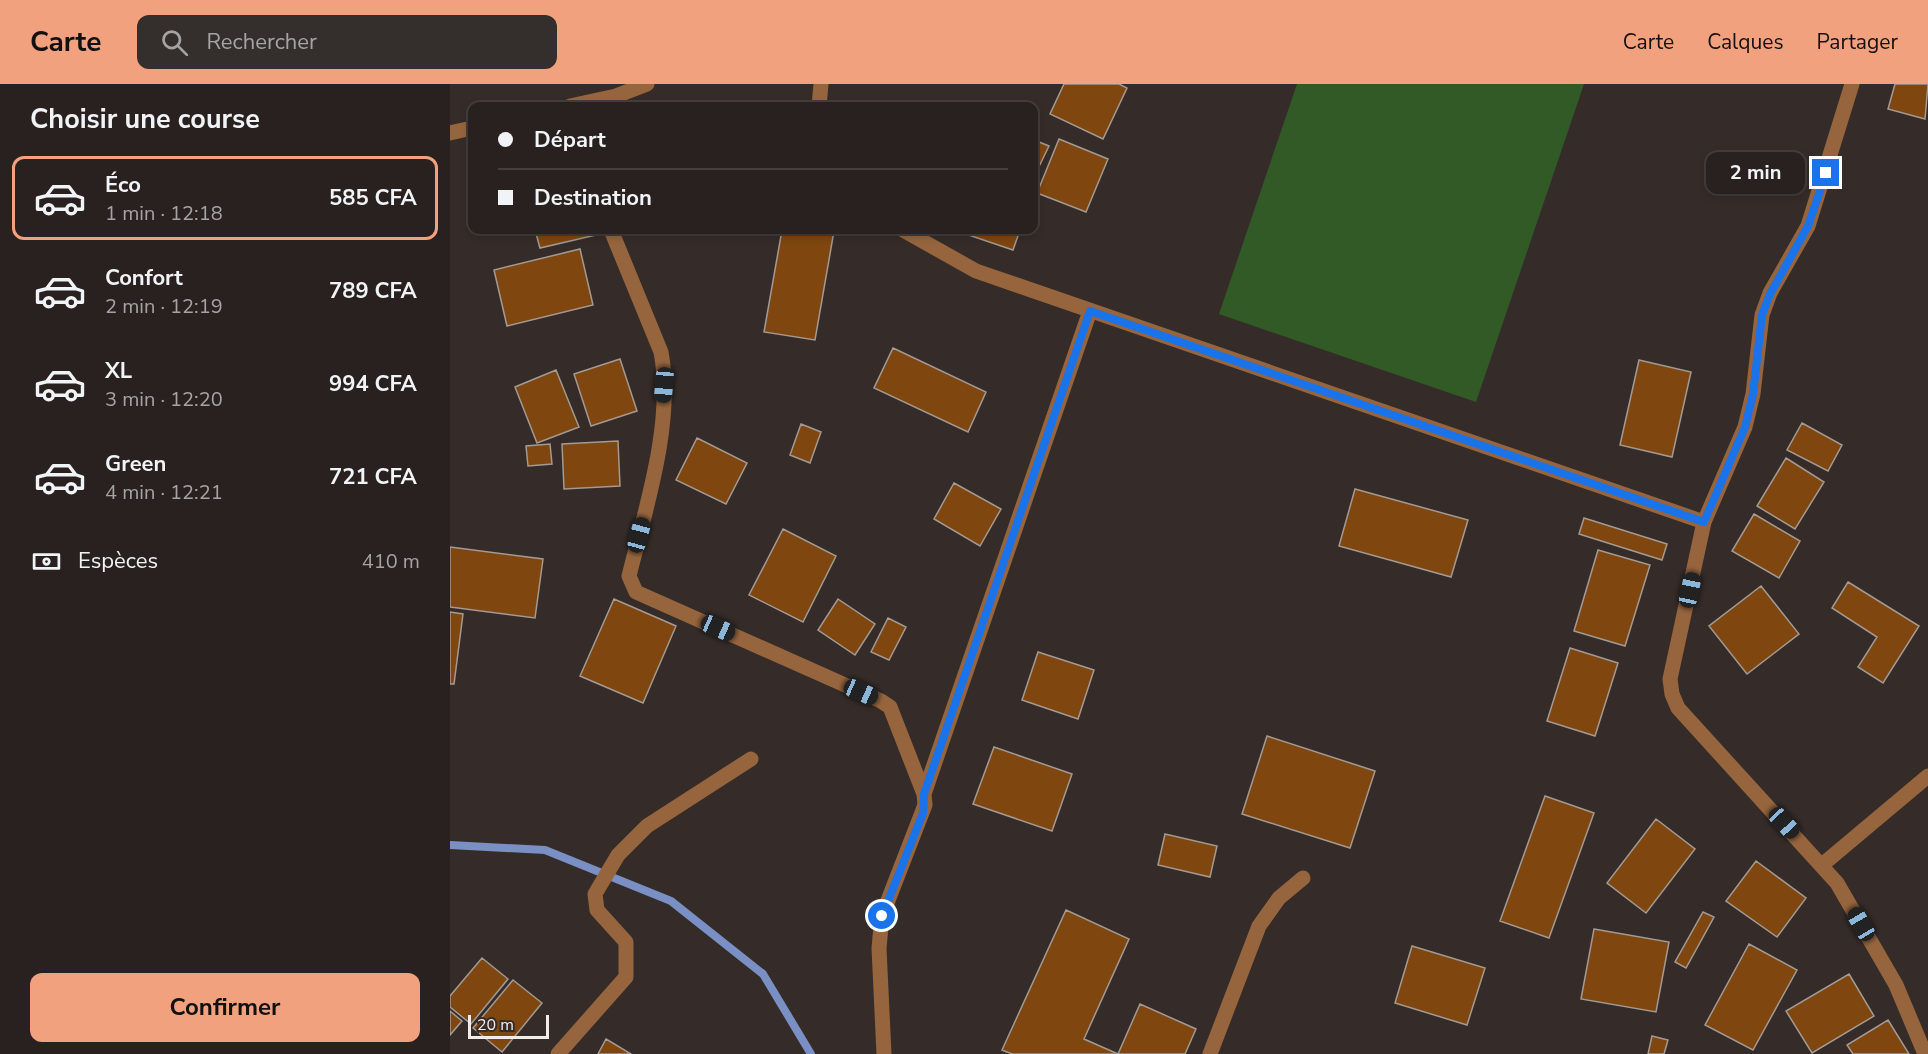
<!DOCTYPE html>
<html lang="fr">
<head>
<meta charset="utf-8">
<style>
  :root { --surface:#28211f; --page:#342e2c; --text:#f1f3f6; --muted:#a5a3a4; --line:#443e3d; --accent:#f2a17e }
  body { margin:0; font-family:"Nunito Sans",sans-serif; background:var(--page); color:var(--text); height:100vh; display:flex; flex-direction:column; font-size:22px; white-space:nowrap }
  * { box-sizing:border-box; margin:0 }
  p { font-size:20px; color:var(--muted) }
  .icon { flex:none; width:33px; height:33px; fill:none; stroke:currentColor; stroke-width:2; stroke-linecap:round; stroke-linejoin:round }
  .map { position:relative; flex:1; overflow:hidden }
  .panel { display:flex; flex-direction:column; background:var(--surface); width:450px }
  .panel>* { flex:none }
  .top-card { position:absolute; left:18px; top:18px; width:570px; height:132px; border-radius:12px; box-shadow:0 3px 9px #0003,0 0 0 2px var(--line); display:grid; align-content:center; height:132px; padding:0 30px; background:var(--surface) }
  .scale { position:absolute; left:18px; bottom:15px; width:81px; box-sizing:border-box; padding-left:6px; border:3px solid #f2ecea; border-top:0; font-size:16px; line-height:21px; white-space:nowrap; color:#f2ecea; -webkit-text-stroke:4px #352c29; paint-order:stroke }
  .end { position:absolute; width:27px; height:27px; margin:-14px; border:8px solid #1a73e8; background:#fff; box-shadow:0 0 0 3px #fff }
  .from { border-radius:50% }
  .bubble { position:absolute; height:42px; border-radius:12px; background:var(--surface); box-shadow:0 3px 9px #0003,0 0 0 2px var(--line); font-size:20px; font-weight:700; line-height:42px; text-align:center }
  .car { position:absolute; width:18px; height:36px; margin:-18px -9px; border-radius:8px; box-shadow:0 0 4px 2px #0007; background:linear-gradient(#222 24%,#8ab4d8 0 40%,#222 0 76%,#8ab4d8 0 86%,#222 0) }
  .top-card b { display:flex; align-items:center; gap:21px; height:57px; font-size:22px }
  .top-card b+b { border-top:2px solid var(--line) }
  .top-card i { width:15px; height:15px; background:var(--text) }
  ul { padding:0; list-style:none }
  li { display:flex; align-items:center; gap:18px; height:84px; margin:0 12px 9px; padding:0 18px; border:3px solid transparent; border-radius:12px }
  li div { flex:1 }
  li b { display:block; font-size:22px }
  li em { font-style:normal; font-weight:700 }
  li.on { border-color:var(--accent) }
  li>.icon { width:54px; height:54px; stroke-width:1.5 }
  h2 { padding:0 30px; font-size:27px; line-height:72px }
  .pay { display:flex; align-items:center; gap:15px; height:66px; padding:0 30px; font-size:22px }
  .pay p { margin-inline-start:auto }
  .button { display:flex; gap:12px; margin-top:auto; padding:12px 30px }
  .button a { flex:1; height:69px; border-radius:12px; background:var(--accent); color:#111; font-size:24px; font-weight:700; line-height:69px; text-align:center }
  header { display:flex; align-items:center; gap:36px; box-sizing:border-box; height:84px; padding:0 30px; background:var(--accent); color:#111 }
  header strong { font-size:28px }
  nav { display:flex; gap:33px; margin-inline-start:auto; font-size:21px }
  .search { width:420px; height:54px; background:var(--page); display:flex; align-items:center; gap:15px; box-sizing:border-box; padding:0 21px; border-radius:12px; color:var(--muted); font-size:22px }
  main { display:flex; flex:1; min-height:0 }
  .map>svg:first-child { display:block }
  .green { fill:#315a26 }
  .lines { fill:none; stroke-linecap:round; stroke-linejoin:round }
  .stream { stroke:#7a90c5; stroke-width:8 }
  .building { fill:#7f460f; stroke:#a39a94; stroke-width:1.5 }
  .minor { stroke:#96653e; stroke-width:15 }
  .route { stroke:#1a73e8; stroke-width:8 }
</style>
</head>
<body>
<header>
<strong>Carte</strong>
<div class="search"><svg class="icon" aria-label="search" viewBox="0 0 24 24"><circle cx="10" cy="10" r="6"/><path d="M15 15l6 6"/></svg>Rechercher</div>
<nav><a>Carte</a><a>Calques</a><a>Partager</a></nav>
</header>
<main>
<section class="panel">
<h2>Choisir une course</h2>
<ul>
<li class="on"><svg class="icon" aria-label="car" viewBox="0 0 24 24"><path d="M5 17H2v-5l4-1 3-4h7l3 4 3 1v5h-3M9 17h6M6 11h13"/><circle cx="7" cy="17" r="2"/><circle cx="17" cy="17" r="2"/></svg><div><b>Éco</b><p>1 min · 12:18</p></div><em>585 CFA</em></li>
<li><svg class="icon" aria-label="car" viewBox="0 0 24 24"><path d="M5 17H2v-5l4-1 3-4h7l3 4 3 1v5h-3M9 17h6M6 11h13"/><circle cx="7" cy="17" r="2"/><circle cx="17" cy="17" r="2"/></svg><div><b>Confort</b><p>2 min · 12:19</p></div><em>789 CFA</em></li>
<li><svg class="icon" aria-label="car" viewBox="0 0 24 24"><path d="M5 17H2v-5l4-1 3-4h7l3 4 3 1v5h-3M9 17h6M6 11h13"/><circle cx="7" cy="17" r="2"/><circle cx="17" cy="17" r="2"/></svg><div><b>XL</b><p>3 min · 12:20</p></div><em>994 CFA</em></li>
<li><svg class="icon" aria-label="car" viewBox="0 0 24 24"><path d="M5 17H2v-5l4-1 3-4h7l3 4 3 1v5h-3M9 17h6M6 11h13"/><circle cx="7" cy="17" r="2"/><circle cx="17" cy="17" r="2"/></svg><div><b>Green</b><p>4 min · 12:21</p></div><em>721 CFA</em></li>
</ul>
<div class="pay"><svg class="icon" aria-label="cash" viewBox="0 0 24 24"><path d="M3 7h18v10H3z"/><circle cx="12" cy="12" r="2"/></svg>Espèces<p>410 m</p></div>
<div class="button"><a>Confirmer</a></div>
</section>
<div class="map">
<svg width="1478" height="970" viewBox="0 0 1478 970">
  <rect width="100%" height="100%" fill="#352c29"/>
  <!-- green -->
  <path class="green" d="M847 0H1134L1026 318 769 230Z"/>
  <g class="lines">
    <!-- stream -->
    <path class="stream" d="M0 761 95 766 221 817 313 890 361 970"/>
  </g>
  <!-- building -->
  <path class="building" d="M614 0H669L677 4 653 55 600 30Z
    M1445 0H1478L1475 35 1438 25Z
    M609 55 658 75 636 128 587 109Z
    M584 56 599 62 584 93Z
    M85 146H144L146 151 90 164Z
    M332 146 384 147 365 256 314 248Z
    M504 146H570L563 166Z
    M130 165 143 221 57 242 44 186Z
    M443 264 536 308 518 348 424 304Z
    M170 275 187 327 141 342 124 290Z
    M1189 276 1241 288 1222 373 1170 361Z
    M106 286 129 343 87 359 65 303Z
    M1352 339 1392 361 1378 387 1337 366Z
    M351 340 371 348 360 379 340 371Z
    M247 354 297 379 276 420 226 396Z
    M168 357 170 402 114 405 112 360Z
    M100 360 102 380 78 382 76 362Z
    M1336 374 1374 398 1345 445 1307 422Z
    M504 399 551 425 530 462 484 435Z
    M905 405 1018 436 1001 493 889 462Z
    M1304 430 1350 457 1329 494 1282 467Z
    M1134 434 1217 460 1212 476 1129 450Z
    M333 445 386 472 353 538 299 511Z
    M0 463 93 475 85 534 0 523Z
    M1148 466 1200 481 1175 562 1124 547Z
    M1398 498 1469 542 1433 599 1408 583 1427 553 1382 524Z
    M1311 502 1349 550 1297 590 1259 542Z
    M164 515 226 542 193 619 130 592Z
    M388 515 425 540 405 571 368 546Z
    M0 528 13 530 4 600H0Z
    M438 534 456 543 439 576 421 568Z
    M1120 564 1168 579 1145 652 1097 637Z
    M588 568 644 586 628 635 572 616Z
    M817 652 925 687 900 764 792 730Z
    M544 663 622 690 602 747 523 720Z
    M1095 712 1144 729 1099 854 1050 837Z
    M1206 735 1245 765 1196 829 1157 799Z
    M715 750 767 762 760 793 708 781Z
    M1306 777 1356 814 1327 853 1276 817Z
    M616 826 679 855 634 955 668 970 690 920 746 945 735 970H562L552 966Z
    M1253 828 1264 833 1236 884 1225 878Z
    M1144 845 1219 858 1206 928 1131 915Z
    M1299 860 1347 886 1303 966 1255 941Z
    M962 862 1035 884 1017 941 945 919Z
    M32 874 58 895 21 940 0 923V912Z
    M1399 890 1424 932 1362 969 1336 927Z
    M63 896 92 919 52 968 23 944Z
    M0 927 12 937 0 951Z
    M1438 936 1459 970H1403L1397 961Z
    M1202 952 1218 956 1214 970H1198Z
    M156 955 181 970H148Z"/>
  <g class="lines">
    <!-- minor -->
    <path class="minor" d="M161 19 166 12 197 0
      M120 22 166 12
      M369 22 371 0
      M0 49 22 44
      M161 146 211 268C224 338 196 423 179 492L186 508 431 617 440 623 474 710 475 721 432 832 429 864 434 970
      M453 146 526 187 1254 438 1220 595 1222 610 1228 624 1387 799 1446 901 1475 970
      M1254 438 1295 343 1303 310 1312 231 1320 209 1358 142 1402 0
      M474 710 640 227
      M1372 781 1478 692
      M108 970 176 893V858L147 826 145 810 168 771 197 742 301 675
      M760 970 809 842 829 814 853 794"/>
  </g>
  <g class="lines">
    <!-- route -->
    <path class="route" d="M432 832 473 729 474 710 640 227 1254 438 1295 343 1303 310 1312 231 1320 210 1358 142 1376 89"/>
  </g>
</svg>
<div class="scale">20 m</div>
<i class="end from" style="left:432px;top:832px"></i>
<i class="end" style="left:1376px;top:89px"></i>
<div class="bubble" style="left:1256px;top:68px;width:99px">2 min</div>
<i class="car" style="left:214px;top:301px;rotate:185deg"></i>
<i class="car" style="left:189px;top:451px;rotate:15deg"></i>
<i class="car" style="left:1240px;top:506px;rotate:12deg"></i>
<i class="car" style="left:268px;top:544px;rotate:114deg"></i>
<i class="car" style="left:411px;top:608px;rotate:114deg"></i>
<i class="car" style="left:1334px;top:739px;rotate:137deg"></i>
<i class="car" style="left:1411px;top:840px;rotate:330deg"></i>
<div class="top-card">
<b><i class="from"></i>Départ</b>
<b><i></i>Destination</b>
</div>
</div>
</main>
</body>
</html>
